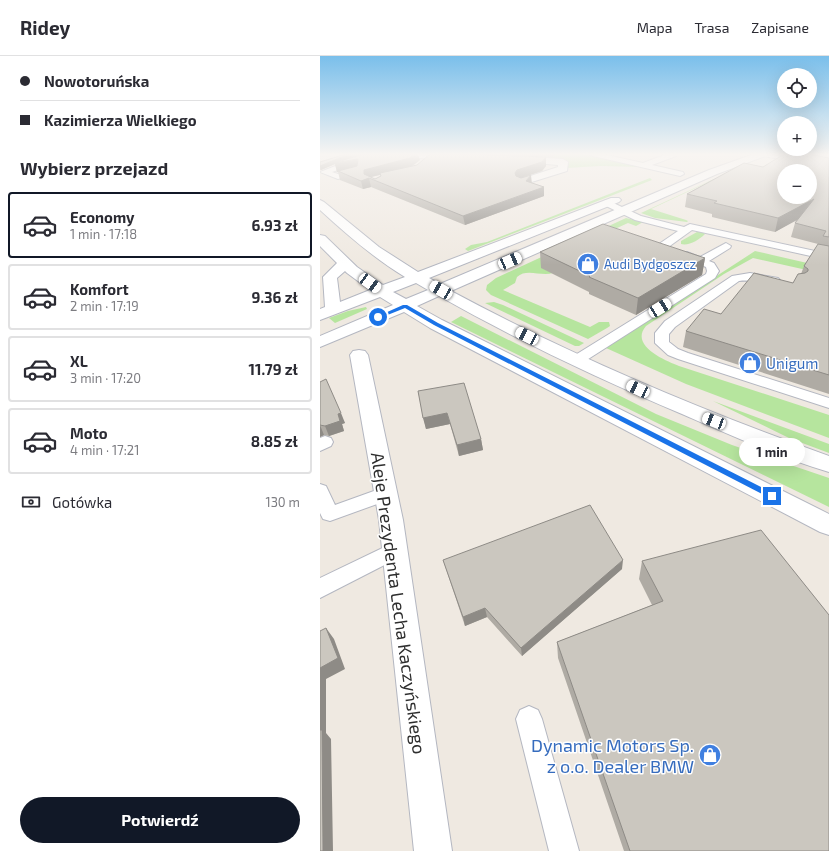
<!DOCTYPE html>
<html lang="pl">
<head>
<meta charset="utf-8">
<style>
  :root { --surface:#fff; --page:#f7f7f7; --text:#2b2b33; --muted:#7c7c81; --line:#e1e1e2; --accent:#111827 }
  body { margin:0; font-family:"Exo 2",sans-serif; background:var(--page); color:var(--text); height:100vh; display:flex; flex-direction:column; font-size:15px; white-space:nowrap }
  * { box-sizing:border-box; margin:0 }
  p { font-size:13px; color:var(--muted) }
  .icon { flex:none; width:22px; height:22px; fill:none; stroke:currentColor; stroke-width:2; stroke-linecap:round; stroke-linejoin:round }
  .map { position:relative; flex:1; overflow:hidden }
  .details { display:flex; flex-direction:column; background:var(--surface); width:320px }
  .details>* { flex:none }
  .top-card { display:grid; align-content:center; height:88px; padding:0 20px; background:var(--surface) }
  .buttons { position:absolute; left:457px; top:12px; display:grid; gap:8px }
  .buttons a { display:grid; place-items:center; width:40px; height:40px; border-radius:50%; background:var(--surface); box-shadow:0 4px 16px #0002; font-size:20px }
  .end { position:absolute; width:18px; height:18px; margin:-9px; border:5px solid #1a73e8; background:#fff; box-shadow:0 0 0 2px #fff }
  .from { border-radius:50% }
  .bubble { position:absolute; height:28px; border-radius:14px; background:var(--surface); box-shadow:0 4px 16px #0002; font-size:13px; font-weight:700; line-height:28px; text-align:center }
  .car { position:absolute; width:12px; height:24px; margin:-12px -6px; border-radius:5px; box-shadow:0 0 3px 1px #0007; background:linear-gradient(#fff 24%,#345 0 40%,#fff 0 76%,#345 0 86%,#fff 0) }
  .top-card b { display:flex; align-items:center; gap:14px; height:38px; font-size:15px }
  .top-card b+b { border-top:1px solid var(--line) }
  .top-card i { width:10px; height:10px; background:var(--text) }
  ul { padding:0; list-style:none }
  li { display:flex; align-items:center; gap:12px; height:66px; margin:0 8px 6px; padding:0 12px; border:2px solid var(--line); border-radius:4px }
  li div { flex:1 }
  li b { display:block; font-size:15px }
  li em { font-style:normal; font-weight:700 }
  li.active { border-color:var(--accent) }
  li>.icon { width:36px; height:36px; stroke-width:1.5 }
  h2 { padding:0 20px; font-size:18px; line-height:48px }
  .pay { display:flex; align-items:center; gap:10px; height:44px; padding:0 20px; font-size:15px }
  .pay p { margin-inline-start:auto }
  .button { display:flex; gap:8px; margin-top:auto; padding:8px 20px }
  .button a { flex:1; height:46px; border-radius:24px; background:var(--accent); color:#fff; font-size:16px; font-weight:700; line-height:46px; text-align:center }
  header { display:flex; align-items:center; gap:24px; box-sizing:border-box; height:56px; padding:0 20px; background:var(--surface); border-bottom:1px solid var(--line) }
  header strong { font-size:19px }
  nav { display:flex; gap:22px; margin-inline-start:auto; font-size:14px }
  main { display:flex; flex:1; min-height:0 }
  .map>svg:first-child { display:block }
  .green { fill:#b6e59e }
  .lines { fill:none; stroke-linecap:round; stroke-linejoin:round }
  .lane-casing { stroke:#b4b7c1; stroke-width:2 }
  .street-casing { stroke:#b4b7c1; stroke-width:2 }
  .secondary-casing { stroke:#b4b7c1; stroke-width:2 }
  .lane { fill:#fff; fill-rule:evenodd }
  .street { fill:#fff; fill-rule:evenodd }
  .secondary { fill:#fff; fill-rule:evenodd }
  .wall { fill:#afaba4; fill-rule:evenodd }
  .shaded-wall { fill:#8e8b86 }
  .building { fill:#cbc7bf; stroke:#8e8b86; fill-rule:evenodd }
  .route { fill:#1a73e8 }
  .labels { text-anchor:middle; dominant-baseline:central; stroke-width:3; stroke-linejoin:round; paint-order:stroke }
  .far-shop-label { font-size:13px; fill:#366cbe; stroke:#fff; text-anchor:start }
  .shop-label { font-size:15px; fill:#366cbe; stroke:#fff; text-anchor:start }
  .near-street-label { font-size:18px; fill:#2e2e2e; stroke:#fff }
  .near-shop-label { font-size:18px; fill:#366cbe; stroke:#fff; text-anchor:end }
</style>
</head>
<body>
<header>
<strong>Ridey</strong>
<nav><a>Mapa</a><a>Trasa</a><a>Zapisane</a></nav>
</header>
<main>
<section class="details">
<div class="top-card">
<b><i class="from"></i>Nowotoruńska</b>
<b><i></i>Kazimierza Wielkiego</b>
</div>
<h2>Wybierz przejazd</h2>
<ul>
<li class="active"><svg class="icon" aria-label="car" viewBox="0 0 24 24"><path d="M5 17H2v-5l4-1 3-4h7l3 4 3 1v5h-3M9 17h6M6 11h13"/><circle cx="7" cy="17" r="2"/><circle cx="17" cy="17" r="2"/></svg><div><b>Economy</b><p>1 min · 17:18</p></div><em>6.93 zł</em></li>
<li><svg class="icon" aria-label="car" viewBox="0 0 24 24"><path d="M5 17H2v-5l4-1 3-4h7l3 4 3 1v5h-3M9 17h6M6 11h13"/><circle cx="7" cy="17" r="2"/><circle cx="17" cy="17" r="2"/></svg><div><b>Komfort</b><p>2 min · 17:19</p></div><em>9.36 zł</em></li>
<li><svg class="icon" aria-label="car" viewBox="0 0 24 24"><path d="M5 17H2v-5l4-1 3-4h7l3 4 3 1v5h-3M9 17h6M6 11h13"/><circle cx="7" cy="17" r="2"/><circle cx="17" cy="17" r="2"/></svg><div><b>XL</b><p>3 min · 17:20</p></div><em>11.79 zł</em></li>
<li><svg class="icon" aria-label="car" viewBox="0 0 24 24"><path d="M5 17H2v-5l4-1 3-4h7l3 4 3 1v5h-3M9 17h6M6 11h13"/><circle cx="7" cy="17" r="2"/><circle cx="17" cy="17" r="2"/></svg><div><b>Moto</b><p>4 min · 17:21</p></div><em>8.85 zł</em></li>
</ul>
<div class="pay"><svg class="icon" aria-label="cash" viewBox="0 0 24 24"><path d="M3 7h18v10H3z"/><circle cx="12" cy="12" r="2"/></svg>Gotówka<p>130 m</p></div>
<div class="button"><a>Potwierdź</a></div>
</section>
<div class="map">
<svg width="509" height="795" viewBox="0 0 509 795">
  <rect width="100%" height="100%" fill="#efe9e1"/>
  <!-- green -->
  <path class="green" d="M133 98H262L322 111 280 110 247 112 248 106Z
    M330 122 332 124 148 195 145 193 151 189 167 186Z
    M394 123H395L331 153 366 164 368 165 367 166 335 162 321 157Z
    M306 162 323 166 316 170 308 167 286 177 233 217C221 221 207 212 197 221L195 227 183 234 270 271 279 266H289L290 270 287 272 268 283 171 239 166 234 167 229 176 222Z
    M381 175 385 178C379 184 369 190 361 188V185L377 176Z
    M435 195 509 212V219L433 202 404 218 326 270C309 290 346 305 359 310L509 359V382L366 328 286 292Z
    M174 246 183 249 264 287 259 290H255L165 247Z
    M46 251 47 253 15 267 9 262 28 255Z
    M141 260 336 358 412 389 509 422V451L131 266Z
    M393 345 509 388V397L469 382Z"/>
  <g class="lines">
    <!-- lane casing -->
    <g class="lane-casing">
      <path id="lane" d="M43 98H52L42 106 12 116 18 118 36 113H39V117L18 123 0 116 36 102Z
        M269 98H282L323 107 347 98H357L356 100 332 109 363 116 364 118 360 120 273 100Z
        M438 98C450 97 461 101 473 101 480 100 487 97 495 98L474 105 442 100Z
        M287 144 321 160 364 171 370 168 509 198V204L372 174 347 192H339L338 190 339 188 358 175 315 164 284 149 283 147 284 145Z
        M406 187 411 190 410 192 389 205 394 207 399 215 395 222 262 307 257 308 252 307 250 304 252 301 386 218 387 215 386 211 359 200 358 198 359 196H367L380 201Z
        M430 217 458 222 460 224 458 226C448 229 433 223 419 225L355 271 349 278V286L358 293 368 297 509 342V352L358 303 348 299 335 287V277L345 265 412 220Z
        M5 380 11 382 13 386 11 390 0 395V382Z
        M0 428 6 430 15 449 65 431 71 433 74 438 71 443 10 465 3 463 0 457Z
        M75 486 82 488 85 494 82 500 0 542V522Z
        M209 650 218 654 222 663 259 795H229L196 663 200 654Z"/>
    </g>
    <!-- street casing -->
    <g class="street-casing">
      <path id="street" d="M44 98H140L142 100 137 103 49 101Z
        M196 100 243 103 248 106 247 115 202 129 198 128 197 126 198 124 238 111V109L193 105 191 103Z
        M39 294 45 295 48 299 83 464 132 795H94L59 464 30 299 33 295Z"/>
    </g>
    <!-- secondary casing -->
    <g class="secondary-casing">
      <path id="secondary" d="M434 98H447L445 100 397 118 131 235C252 300 380 354 509 400V416C459 401 410 379 362 358 279 323 197 284 119 240L97 250 122 264 509 458V479L500 476 110 272 84 256 0 291V280L73 249 60 241 0 264V253L5 251 3 221 17 207 0 190V179L5 180 37 211 63 229 85 221C54 202 27 179 0 154V144L4 146 59 191 98 216 291 142H299L301 144 299 146 109 222 120 228 389 114ZM25 215 27 217 50 234 20 246 17 222ZM96 227 108 234 86 243 73 236Z"/>
    </g>
    <!-- lane -->
    <use href="#lane" class="lane"/>
    <!-- street -->
    <use href="#street" class="street"/>
    <!-- secondary -->
    <use href="#secondary" class="secondary"/>
  </g>
  <!-- wall -->
  <path class="wall" d="M40 98 27 103 100 104 92 110 226 101V110L222 115 201 121 212 127 224 131V140L145 169 51 131 43 133 20 124 18 116H17L15 108 1 114H0V106ZM60 119 61 120 55 123 51 121Z
    M175 98H235L233 101Z
    M509 102V338L363 291 366 275 401 258 473 227 481 218 484 210 498 188 471 181 475 167 477 163 455 176 392 161V158L365 151 367 138 443 111Z
    M220 196 385 202 382 219 316 259 269 238V236L221 212Z
    M0 326 25 367 22 368 24 375 9 380 4 379 0 381Z
    M98 335 161 383 163 394 139 400 130 368 106 373Z
    M123 504 302 513 202 600 167 561 145 570Z
    M322 505 509 795H304L238 602 237 586 332 549 319 523Z"/>
  <!-- shaded-wall -->
  <path class="shaded-wall" d="M29 98H40L19 107 38 103 40 112 18 115V116H17L15 108 1 114 0 110Z
    M95 98H98L100 104 91 111 47 122H49L51 131 43 133 41 125 44 118V114Z
    M226 101V110L222 115 198 123 196 125 195 117 197 114Z
    M211 119 212 128 206 125Z
    M224 131V140L145 169 143 160Z
    M494 143 490 157 455 176 458 162Z
    M385 202 382 219 316 259 318 242Z
    M21 357 25 367 22 368 24 375 9 380 5 370 18 358Z
    M127 357 130 368 106 373 103 362Z
    M0 369 4 379 0 381Z
    M161 383 163 394 139 400 137 389Z
    M303 504 302 513 202 600 201 592Z
    M165 552 167 561 145 570 143 561Z
    M6 572 14 583 25 613 6 623V677L11 683 13 795H3L0 679V612Z"/>
  <!-- building -->
  <path class="building" d="M26 98H29L0 110V106Z
    M42 98H95L90 102 44 114V118L55 123 61 120 60 117 97 109 110 98H151L226 101 222 106 197 114 195 117 196 120 201 122 211 119 206 125 224 131 143 160 49 122 41 125 18 115 37 110 38 103 14 107 40 99Z
    M464 98H488L509 102V181L503 180 506 175 475 167 494 143 458 162 394 147 397 145 367 138 424 107 443 111ZM464 115H490V141H464Z
    M283 168 385 202 318 242 269 221 270 220 220 196Z
    M498 188 509 190V319L366 275 384 253 401 258 434 217 473 227 478 218 485 217 488 215V213L484 210Z
    M6 323 21 357 18 358 20 365 5 370 0 369V326Z
    M144 327 161 383 137 389 127 357 103 362 98 335Z
    M270 449 303 504 201 592 165 552 143 561 123 504Z
    M441 474 509 559V795H310L237 586 343 545 322 505Z
    M6 572 18 602 0 612V575Z
    M0 674H2L3 795H0Z"/>
  <!-- sky -->
  <linearGradient id="sky" x2="0" y2="1"><stop stop-color="#7abfeb"/><stop offset="0.47" stop-color="#f8f5f2"/><stop offset="1" stop-color="#f8f5f2" stop-opacity="0"/></linearGradient>
  <rect width="509" height="209" fill="url(#sky)"/>
  <!-- route -->
  <path class="route" d="M83 249H87L118 267 455 438 456 440 455 442H450L114 269 85 252 60 262 56 261Z"/>
  <!-- icons -->
  <defs>
    <g id="shop-disc" transform="scale(1.15)"><circle r="9.5" fill="#3f7fe0" stroke="#fff"/><path d="M-5-2.5h2.3a2.7 3.5 0 0 1 5.4 0H5L5.5 6h-11ZM-1.5-2.5h3a1.5 2.3 0 0 0-3 0Z" fill="#fff"/></g>
  </defs>
  <g fill-rule="evenodd">
    <use href="#shop-disc" x="268" y="208"/>
    <use href="#shop-disc" x="430" y="307"/>
    <use href="#shop-disc" x="390" y="699"/>
  </g>
  <g class="labels">
    <!-- far-shop labels -->
    <g class="far-shop-label">
      <text x="284" y="208">Audi Bydgoszcz</text>
    </g>
    <!-- shop labels -->
    <g class="shop-label">
      <text x="446" y="307">Unigum</text>
    </g>
    <!-- near-street labels -->
    <g class="near-street-label">
      <text transform="translate(79 547) rotate(82)">Aleje Prezydenta Lecha Kaczyńskiego</text>
    </g>
    <!-- near-shop labels -->
    <g class="near-shop-label">
      <text x="374" y="689">Dynamic Motors Sp.<tspan x="374" dy="21">z o.o. Dealer BMW</tspan></text>
    </g>
  </g>
</svg>
<div class="buttons">
<a><svg class="icon" aria-label="locate" viewBox="0 0 24 24"><circle cx="12" cy="12" r="6"/><path d="M12 2v4M12 18v4M2 12h4M18 12h4"/></svg></a>
<a>+</a>
<a>−</a>
</div>
<i class="end from" style="left:58px;top:261px"></i>
<i class="end" style="left:452px;top:440px"></i>
<div class="bubble" style="left:419px;top:382px;width:66px">1 min</div>
<i class="car" style="left:190px;top:205px;rotate:67deg"></i>
<i class="car" style="left:50px;top:227px;rotate:126deg"></i>
<i class="car" style="left:121px;top:234px;rotate:300deg"></i>
<i class="car" style="left:340px;top:252px;rotate:58deg"></i>
<i class="car" style="left:207px;top:280px;rotate:297deg"></i>
<i class="car" style="left:318px;top:333px;rotate:295deg"></i>
<i class="car" style="left:394px;top:365px;rotate:291deg"></i>
</div>
</main>
</body>
</html>
